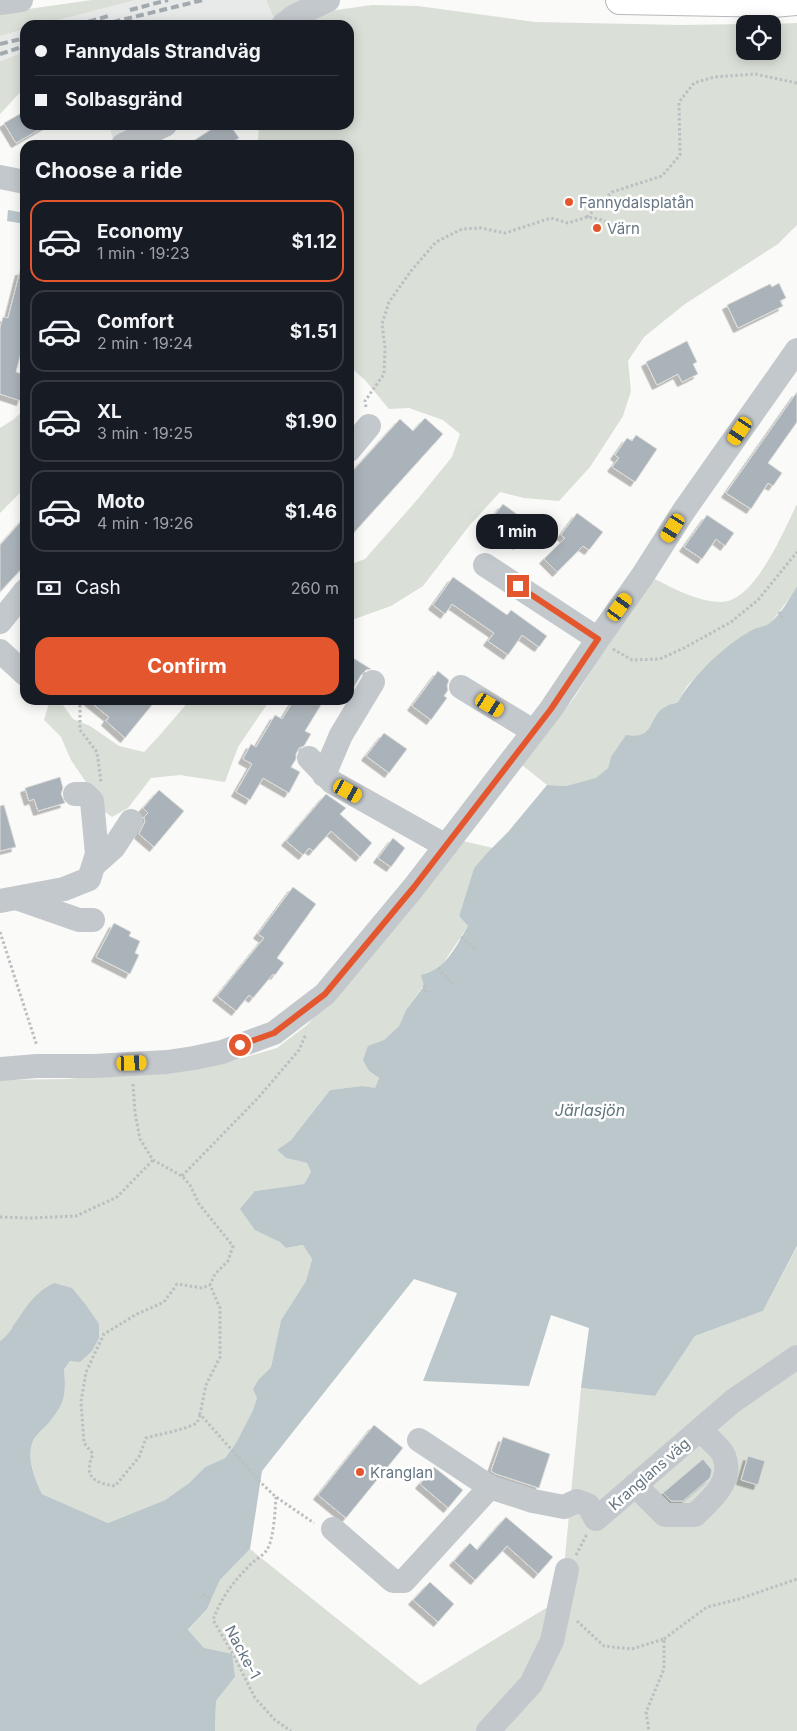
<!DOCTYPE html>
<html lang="en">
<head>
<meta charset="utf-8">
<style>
  :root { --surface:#171b24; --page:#242831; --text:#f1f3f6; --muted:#9ea1a6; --line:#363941; --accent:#e4572e }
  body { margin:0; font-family:Inter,sans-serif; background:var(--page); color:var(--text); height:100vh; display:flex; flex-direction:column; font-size:19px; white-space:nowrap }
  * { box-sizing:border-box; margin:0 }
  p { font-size:16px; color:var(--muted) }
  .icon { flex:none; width:28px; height:28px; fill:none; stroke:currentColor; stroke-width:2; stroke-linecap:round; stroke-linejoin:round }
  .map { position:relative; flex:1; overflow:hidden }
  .sheet { position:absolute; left:20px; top:140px; width:334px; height:565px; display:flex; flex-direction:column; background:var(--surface); border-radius:15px; box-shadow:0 2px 12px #0003 }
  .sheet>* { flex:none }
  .hud { position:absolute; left:20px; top:20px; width:334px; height:110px; border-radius:15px; box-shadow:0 2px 12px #0003; display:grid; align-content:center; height:110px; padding:0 15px; background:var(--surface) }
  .tools { position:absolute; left:736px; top:15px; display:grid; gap:10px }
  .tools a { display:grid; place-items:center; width:45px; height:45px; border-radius:10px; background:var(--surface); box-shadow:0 2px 12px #0003; font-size:25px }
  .end { position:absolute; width:22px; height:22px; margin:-11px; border:6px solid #e4572e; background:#fff; box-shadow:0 0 0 2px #fff }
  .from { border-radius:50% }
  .bubble { position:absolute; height:35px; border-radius:15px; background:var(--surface); box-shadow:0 2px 12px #0003; font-size:16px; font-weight:700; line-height:35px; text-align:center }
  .car { position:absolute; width:15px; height:30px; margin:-15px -8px; border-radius:6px; box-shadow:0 0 4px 1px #0007; background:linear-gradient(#f5c518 24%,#345 0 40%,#f5c518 0 76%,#345 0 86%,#f5c518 0) }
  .hud b { display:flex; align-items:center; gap:18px; height:48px; font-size:19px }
  .hud b+b { border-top:1px solid var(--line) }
  .hud i { width:12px; height:12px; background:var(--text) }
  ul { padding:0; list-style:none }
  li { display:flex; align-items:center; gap:15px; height:82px; margin:0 10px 8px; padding:0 5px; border:2px solid var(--line); border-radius:15px }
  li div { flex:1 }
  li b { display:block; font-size:19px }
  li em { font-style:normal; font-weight:700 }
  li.current { border-color:var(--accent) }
  li>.icon { width:45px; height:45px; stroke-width:1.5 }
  h2 { padding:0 15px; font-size:22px; line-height:60px }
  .pay { display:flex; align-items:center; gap:12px; height:55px; padding:0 15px; font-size:19px }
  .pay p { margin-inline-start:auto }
  .action { display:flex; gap:10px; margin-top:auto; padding:10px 15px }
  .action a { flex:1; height:58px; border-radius:15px; background:var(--accent); color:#fff; font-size:20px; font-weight:700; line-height:58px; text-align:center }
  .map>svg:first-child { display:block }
  .built { fill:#e8e9e9 }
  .green { fill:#dadfd7 }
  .water { fill:#bbc7cb }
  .building { fill:#aab3b9; stroke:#dcdcda; filter:url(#shadow) }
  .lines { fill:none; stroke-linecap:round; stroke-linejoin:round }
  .highway-casing { stroke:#b4b9bd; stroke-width:30 }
  .path { stroke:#bbbfc2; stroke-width:3; stroke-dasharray:2.5 2.5; stroke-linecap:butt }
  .minor { stroke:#c3c8cc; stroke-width:24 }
  .highway { stroke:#fff; stroke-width:28 }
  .rail { stroke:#a2aab0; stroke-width:4; stroke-dasharray:8 4; stroke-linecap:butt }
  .route { stroke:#e4572e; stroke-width:6 }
  .poi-dot { fill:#e4572e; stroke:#fff; stroke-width:2 }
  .labels { text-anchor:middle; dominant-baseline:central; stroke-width:5; stroke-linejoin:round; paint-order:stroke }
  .poi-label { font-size:15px; fill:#657683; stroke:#fff; text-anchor:start }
  .street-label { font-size:15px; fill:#657683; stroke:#fff }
  .water-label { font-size:16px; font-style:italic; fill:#60757c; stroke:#fff }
</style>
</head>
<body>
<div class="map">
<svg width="797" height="1731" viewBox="0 0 797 1731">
  <defs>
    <filter id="shadow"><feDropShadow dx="-4.5" dy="4.5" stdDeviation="0" flood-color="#0004"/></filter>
  </defs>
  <rect width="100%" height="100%" fill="#fafaf8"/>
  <!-- built -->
  <path class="built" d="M136 0H266L275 21 270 25H39Z
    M25 29V52L0 61V36Z
    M109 125H143L113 139Z"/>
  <!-- green -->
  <path class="green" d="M92 0H136L39 25H25V29L0 36V13Z
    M266 0H313L275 21Z
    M372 5 418 6 535 22 682 25 745 24V51H772L773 24 797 23V225L778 244 685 304 644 337 628 361 631 391 623 416 590 467 559 501 524 498 500 492 469 526 423 586 391 606 349 621V565L365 559 417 500 452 457 460 434 443 420 409 408 389 409 365 380 349 366V145H255L258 142 259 125H349V25H293L315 13Z
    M25 52V87L0 114V61Z
    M25 409V488L0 513V428L14 419Z
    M797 504V586L792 595 769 625 754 629 737 640 703 669 687 686 678 702 665 706 655 716 648 731 611 757 608 768 596 779 566 786 547 785 522 765 574 698 637 598 655 579C674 589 697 601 720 602 754 604 784 530 797 504Z
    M50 700 63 705 73 719 90 726 119 746 144 752 159 736 190 700H270L238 747 225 782 180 775 151 778 128 808 112 817 97 806 92 791 71 760 61 737 44 720Z
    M463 841 493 848 474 868 459 916 468 926 442 965 430 973 424 985 406 1010 399 1026 384 1040 369 1071 379 1078 375 1089 362 1086 330 1090 291 1140 277 1150 286 1158 307 1163 311 1172 304 1184 255 1191 281 1242 286 1248 303 1245 312 1259 306 1281 281 1320 271 1367 259 1379 257 1398 253 1410 236 1443 225 1458 205 1467 189 1483 165 1500 108 1523 42 1494C35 1478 26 1458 33 1441 35 1436 41 1431 45 1427 62 1407 67 1396 64 1371L70 1361 19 1317 6 1337 0 1341V1080L66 1079 146 1072 225 1063 277 1048 307 1025 379 945Z
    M797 1247V1731H215L216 1701 235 1677 204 1648 188 1631 207 1609 220 1580 250 1549 420 1685 561 1599 581 1388 655 1396 695 1336 763 1311Z"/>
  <!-- water -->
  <path class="water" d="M8 210 25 213V224L7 221Z
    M797 586V1246L763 1311 695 1336 655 1396 581 1388 589 1328 551 1315 529 1386 423 1381 457 1293 414 1279 262 1471 250 1549 220 1580 207 1609 188 1630 204 1648 232 1654 235 1677 216 1701 215 1731H0V1341C10 1335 13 1324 20 1316 31 1300 37 1292 54 1283L72 1288 86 1305 99 1324V1338L92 1351 80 1362 70 1361 64 1370C67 1397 63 1407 45 1427 41 1431 35 1436 33 1441 26 1458 35 1479 42 1494L108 1523 165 1500 189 1483 205 1467 225 1458 236 1443 253 1410 257 1398 253 1389 259 1379 271 1367 281 1320 306 1281 312 1259 303 1245 286 1248 280 1242 255 1230 240 1209 255 1191 304 1184 311 1172 307 1163 286 1158 277 1150 291 1140 330 1090 362 1086 375 1088 379 1078 369 1071 363 1060 368 1046 384 1040 399 1026 406 1010 424 986 421 975C446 970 456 946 468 926L459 916 474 868 489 851 508 832 547 785 566 786 596 778 608 768 611 757 626 735C657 740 646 717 666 706 669 704 674 704 678 702 694 674 724 646 752 630 757 627 765 627 770 623 781 614 790 598 797 586Z"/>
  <!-- building -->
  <path class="building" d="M25 111V125H47L16 143 4 123Z
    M218 125H230L239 138 228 145H187Z
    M20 271H25V337L16 372 25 375V388L21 401 0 394V328L3 317 8 318Z
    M779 283 786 298 780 301 783 306 738 328 727 305 770 284 772 287Z
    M687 341 697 362 693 364 698 374 682 382 678 374 657 385 646 362Z
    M797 392V422L768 463 782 473 773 486 768 483 751 509 726 493Z
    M425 418 443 434 349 538V475L400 419 413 431Z
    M636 435 657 449 635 482 612 467 619 458 615 455 627 438 632 441Z
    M503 504 533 526 518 545 488 523Z
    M577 513 603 532 589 550 583 546 557 572 544 559 565 538 561 535Z
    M707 515 734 533 725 546 716 539 702 559 684 547Z
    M25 517V565L0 592V545Z
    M453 577 507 615 511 610 547 636 539 647 522 635 508 655 488 641 494 633 452 604 445 614 433 605Z
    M353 658 371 669 366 670 361 675 349 696V666Z
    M438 671 449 680 447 686 448 690 444 696 447 698 431 720 412 706Z
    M88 700H156L125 738 106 721 109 717Z
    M294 700H324L305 731 311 734 304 746 299 748 296 754V759L291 767 300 772 289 793 263 778 250 800 236 792 252 764 243 759 251 744 256 747 275 715 282 719Z
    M384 733 407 749 389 773 366 756Z
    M60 777 63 788 61 794 65 803 38 811 34 799 29 801 25 788Z
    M159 790 184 811 154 847 139 834 145 822 144 817 148 813 143 808Z
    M326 794 346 808 340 814 372 843 360 857 331 831 313 851 309 848 303 855 286 841Z
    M4 805 16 847 0 851V806Z
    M393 838 405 848 391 867 378 858Z
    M293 887 316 904 277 958 284 963 275 975 273 974 253 998 249 995 236 1011 217 996 264 938 258 934Z
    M114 923 131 932 129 936 140 941 135 953 139 955 130 974 96 957Z
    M374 1425 403 1448 346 1518 318 1495Z
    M503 1437 550 1454 539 1488 496 1474 491 1471Z
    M748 1456 765 1461 758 1485 741 1480Z
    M703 1459 712 1470 710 1478 683 1501H671L663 1493Z
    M434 1467 463 1490 448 1508 420 1484Z
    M506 1517 553 1557 538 1574 507 1546 475 1580 454 1561 470 1543 477 1550Z
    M430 1582 454 1604 438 1622 413 1600Z"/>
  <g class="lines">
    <!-- highway casing -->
    <g class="highway-casing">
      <path id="highway" d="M620 0 773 3 797 1"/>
    </g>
    <!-- path -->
    <path class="path" d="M587 217 612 192 662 176 680 155 679 102 694 83 714 77 755 74 797 83
      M366 407 365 401 384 374 385 347 382 324 389 302 411 271 436 242 462 229 481 228 505 233 551 218 568 223 587 217 599 219 606 222
      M779 612 783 618
      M613 649 632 660 660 659 684 648 731 622 758 600 797 552
      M80 700V730L97 752 101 782
      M0 932 37 1046
      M461 937 477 950
      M438 968 453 984
      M424 985 427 994
      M133 1084 135 1113 140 1139 153 1160 182 1176 190 1185 199 1204 233 1246 228 1261 215 1274 210 1285 220 1308V1357L206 1385 200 1414 260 1482 276 1497 314 1523
      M182 1176 258 1098 299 1050 306 1034
      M0 1217 30 1218 76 1216 117 1197 153 1160
      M200 1415 197 1423C181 1431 163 1433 146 1438L139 1457 115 1486C94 1483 83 1477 93 1454L84 1443 81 1402 86 1372 104 1334 137 1314 164 1302 177 1284 202 1288 210 1285
      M276 1497C275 1511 274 1538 267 1550 263 1556 254 1560 249 1566 233 1582 221 1598 213 1620L233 1654 255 1698 275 1720 291 1731
      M576 1555 587 1534
      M203 1594 210 1598
      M577 1621 604 1646 632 1649 664 1639V1669L646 1712 649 1731
      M664 1639 707 1607 739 1599 797 1579"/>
    <!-- minor -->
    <path class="minor" d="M0 3 21 0
      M283 25 293 17 328 0
      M123 145 165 125
      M0 177 25 182
      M349 450 369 426
      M485 565 598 639
      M0 622 25 591
      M0 651 25 674
      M461 687 533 731
      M309 758 332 782 446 846
      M324 775 341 735 373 682
      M94 865 114 847 131 821
      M16 898 79 920H93
      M0 901 64 889 89 879 97 854 92 801 85 794H75
      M0 1069 37 1066H94L167 1062 194 1058 222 1052 274 1033 325 994 414 887 551 709 598 639 643 575 683 512 797 350
      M419 1440 490 1487
      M635 1485 665 1515H695C711 1499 734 1481 724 1456 721 1448 706 1436 700 1430
      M333 1529 393 1581H404L490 1487 533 1501 564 1507 577 1501 588 1505 596 1519 733 1401 797 1357
      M488 1731 531 1684 552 1641 567 1570"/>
    <!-- highway -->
    <use href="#highway" class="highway"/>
    <!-- rail -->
    <path class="rail" d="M130 10 168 0
      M77 25 108 16
      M101 25 203 0
      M0 44 25 38
      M0 54 25 46"/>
  </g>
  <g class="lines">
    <!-- route -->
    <path class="route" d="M240 1045 274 1033 325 994 414 887 551 709 598 639 518 586"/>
  </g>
  <!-- markers -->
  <g class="poi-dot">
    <circle cx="569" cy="202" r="5"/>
    <circle cx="597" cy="228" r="5"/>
    <circle cx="360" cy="1472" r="5"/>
  </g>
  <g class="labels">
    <!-- poi labels -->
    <g class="poi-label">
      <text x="579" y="202">Fannydalsplatån</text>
      <text x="607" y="228">Värn</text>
      <text x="370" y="1472">Kranglan</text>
    </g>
    <!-- street labels -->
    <g class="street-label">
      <text transform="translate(649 1474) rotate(-41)">Kranglans väg</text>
      <text transform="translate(243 1652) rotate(62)">Nacke-1</text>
    </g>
    <!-- water labels -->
    <g class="water-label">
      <text x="590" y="1110">Järlasjön</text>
    </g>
  </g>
</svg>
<div class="tools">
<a><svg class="icon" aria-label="locate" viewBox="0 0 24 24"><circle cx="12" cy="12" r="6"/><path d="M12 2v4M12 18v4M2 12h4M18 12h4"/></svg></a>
</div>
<i class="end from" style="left:240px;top:1045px"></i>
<i class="end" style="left:518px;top:586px"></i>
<div class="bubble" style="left:476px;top:514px;width:82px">1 min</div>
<i class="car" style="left:740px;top:431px;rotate:214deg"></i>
<i class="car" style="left:673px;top:528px;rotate:212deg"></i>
<i class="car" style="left:620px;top:607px;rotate:36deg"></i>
<i class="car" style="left:490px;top:705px;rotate:121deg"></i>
<i class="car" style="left:348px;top:791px;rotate:119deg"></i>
<i class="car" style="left:132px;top:1063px;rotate:88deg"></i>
<div class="hud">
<b><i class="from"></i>Fannydals Strandväg</b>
<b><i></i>Solbasgränd</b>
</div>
<section class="sheet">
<h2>Choose a ride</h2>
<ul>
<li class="current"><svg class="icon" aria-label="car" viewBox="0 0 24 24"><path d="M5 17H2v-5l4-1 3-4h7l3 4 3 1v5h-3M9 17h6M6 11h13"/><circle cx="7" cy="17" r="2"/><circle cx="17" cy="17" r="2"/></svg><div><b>Economy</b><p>1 min · 19:23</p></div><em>$1.12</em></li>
<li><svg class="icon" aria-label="car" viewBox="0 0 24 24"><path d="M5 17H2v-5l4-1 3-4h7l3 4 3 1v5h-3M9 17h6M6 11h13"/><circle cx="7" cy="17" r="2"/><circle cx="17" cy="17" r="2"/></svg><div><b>Comfort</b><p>2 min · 19:24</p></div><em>$1.51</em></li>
<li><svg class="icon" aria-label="car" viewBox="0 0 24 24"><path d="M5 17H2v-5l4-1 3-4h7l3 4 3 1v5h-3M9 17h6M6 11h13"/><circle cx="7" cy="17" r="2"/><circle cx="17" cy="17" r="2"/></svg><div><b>XL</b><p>3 min · 19:25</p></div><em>$1.90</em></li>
<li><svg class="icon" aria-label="car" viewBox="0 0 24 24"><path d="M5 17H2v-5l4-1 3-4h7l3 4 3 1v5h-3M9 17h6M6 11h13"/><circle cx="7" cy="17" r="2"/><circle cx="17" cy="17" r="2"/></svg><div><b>Moto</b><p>4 min · 19:26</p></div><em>$1.46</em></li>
</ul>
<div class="pay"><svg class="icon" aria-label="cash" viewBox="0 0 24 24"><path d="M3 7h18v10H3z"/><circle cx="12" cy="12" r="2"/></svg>Cash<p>260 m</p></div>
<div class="action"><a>Confirm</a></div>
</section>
</div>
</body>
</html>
